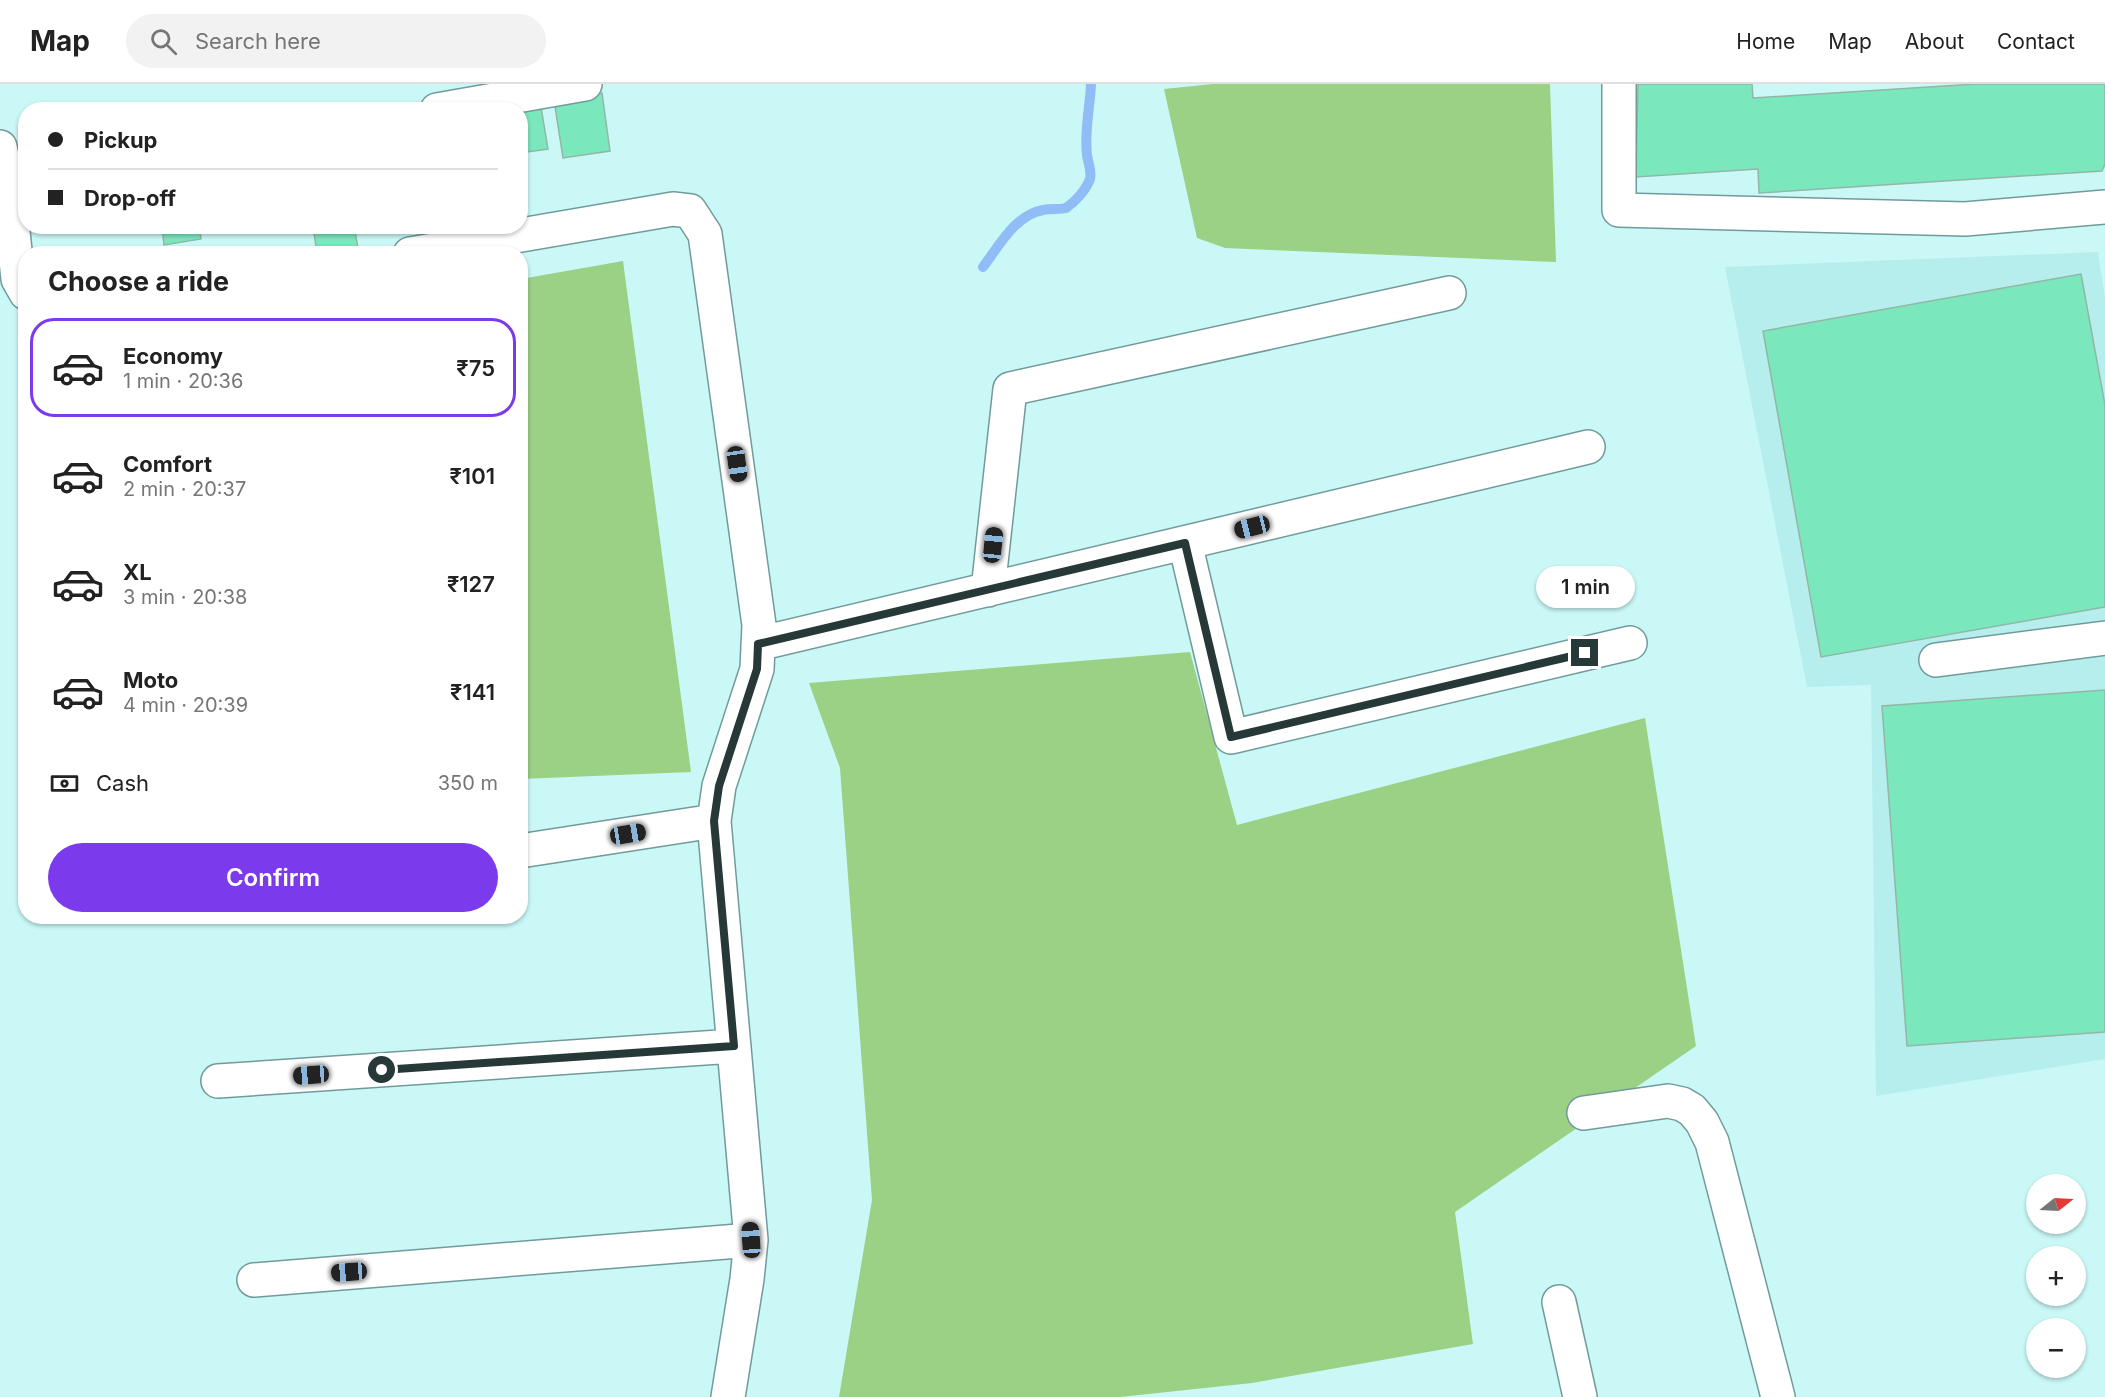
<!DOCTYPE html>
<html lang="en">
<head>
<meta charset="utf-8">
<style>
  :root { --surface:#fff; --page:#f2f2f2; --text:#222; --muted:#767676; --line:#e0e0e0; --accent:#7c3aed }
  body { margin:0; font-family:Inter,sans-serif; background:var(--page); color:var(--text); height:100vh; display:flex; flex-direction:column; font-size:22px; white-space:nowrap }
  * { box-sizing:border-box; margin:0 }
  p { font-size:20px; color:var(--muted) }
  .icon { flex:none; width:33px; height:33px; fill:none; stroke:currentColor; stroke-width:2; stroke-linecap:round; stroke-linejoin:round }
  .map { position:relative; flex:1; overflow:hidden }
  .drawer { position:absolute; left:18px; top:162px; width:510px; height:678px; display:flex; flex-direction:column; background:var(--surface); border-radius:24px; box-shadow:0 2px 4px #0004 }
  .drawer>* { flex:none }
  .hud { position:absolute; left:18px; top:18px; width:510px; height:132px; border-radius:24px; box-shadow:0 2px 4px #0004; display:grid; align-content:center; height:132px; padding:0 30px; background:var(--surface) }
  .needle { width:39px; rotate:72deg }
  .fabs { position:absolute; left:2026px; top:1090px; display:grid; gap:12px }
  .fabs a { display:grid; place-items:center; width:60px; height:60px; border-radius:50%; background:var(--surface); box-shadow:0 2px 4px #0004; font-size:30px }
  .end { position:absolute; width:27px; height:27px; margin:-14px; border:8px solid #263838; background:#fff; box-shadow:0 0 0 3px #fff }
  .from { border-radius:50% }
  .bubble { position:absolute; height:42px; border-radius:21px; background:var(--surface); box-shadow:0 2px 4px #0004; font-size:20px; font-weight:600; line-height:42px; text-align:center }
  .car { position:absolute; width:18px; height:36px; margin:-18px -9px; border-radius:8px; box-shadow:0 0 4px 2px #0007; background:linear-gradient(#222 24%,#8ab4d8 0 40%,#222 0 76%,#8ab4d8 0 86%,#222 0) }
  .hud b { display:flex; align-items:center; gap:21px; height:57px; font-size:22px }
  .hud b+b { border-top:2px solid var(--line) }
  .hud i { width:15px; height:15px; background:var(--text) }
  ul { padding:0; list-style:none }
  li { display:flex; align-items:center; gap:18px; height:99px; margin:0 12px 9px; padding:0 18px; border:3px solid transparent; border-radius:24px }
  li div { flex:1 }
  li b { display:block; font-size:22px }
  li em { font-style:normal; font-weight:600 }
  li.on { border-color:var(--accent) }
  li>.icon { width:54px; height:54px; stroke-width:1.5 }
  h2 { padding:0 30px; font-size:27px; line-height:72px }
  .pay { display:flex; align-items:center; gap:15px; height:66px; padding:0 30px; font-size:22px }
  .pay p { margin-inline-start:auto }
  .action { display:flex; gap:12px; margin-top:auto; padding:12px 30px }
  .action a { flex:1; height:69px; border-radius:36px; background:var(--accent); color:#fff; font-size:24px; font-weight:600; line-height:69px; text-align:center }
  header { display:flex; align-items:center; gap:36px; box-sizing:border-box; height:84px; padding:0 30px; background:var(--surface); border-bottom:2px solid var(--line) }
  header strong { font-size:28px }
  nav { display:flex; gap:33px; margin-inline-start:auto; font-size:21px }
  .search { width:420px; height:54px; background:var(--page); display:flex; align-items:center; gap:15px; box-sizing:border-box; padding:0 21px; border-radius:33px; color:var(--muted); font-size:22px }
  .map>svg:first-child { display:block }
  .built { fill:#b6eeed }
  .green { fill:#9ad185 }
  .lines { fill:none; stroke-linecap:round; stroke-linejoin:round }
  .stream { stroke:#90bdf5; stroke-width:10 }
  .building { fill:#7ae7bd; stroke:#92b7a7; stroke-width:1.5 }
  .minor-casing { stroke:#719b9b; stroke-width:36 }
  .minor { stroke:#fff; stroke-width:33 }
  .route { stroke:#263838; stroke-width:8 }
</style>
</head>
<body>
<header>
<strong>Map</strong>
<div class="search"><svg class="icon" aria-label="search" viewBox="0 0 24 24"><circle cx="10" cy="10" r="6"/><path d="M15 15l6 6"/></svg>Search here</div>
<nav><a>Home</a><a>Map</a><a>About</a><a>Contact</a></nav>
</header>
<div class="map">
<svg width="2105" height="1313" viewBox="0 0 2105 1313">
  <rect width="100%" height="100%" fill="#caf8f7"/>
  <!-- built -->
  <path class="built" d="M2098 168 2105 214V975L1876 1012 1871 601 1807 603 1725 183Z"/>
  <!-- green -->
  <path class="green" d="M1213 0H1550L1556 178 1225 164 1197 154 1164 5Z
    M623 177 691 688 521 695V195Z
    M1190 568 1237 741 1645 634 1696 962 1455 1128 1473 1260 1252 1299 1120 1313H839L872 1116 840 684 809 599Z"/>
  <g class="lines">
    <!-- stream -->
    <path class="stream" d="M983 183C999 162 1015 131 1043 126 1051 124 1058 126 1066 124 1075 118 1086 106 1090 95 1092 87 1088 79 1087 71 1084 47 1090 24 1091 0"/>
  </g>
  <!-- building -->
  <path class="building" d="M1638 0H1752L1753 14 1976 0H2105V80L2102 87 1759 109 1758 85 1636 93Z
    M602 9 610 67 563 74 554 16Z
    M541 23 548 65 520 69V26Z
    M162 142H199L201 155 164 161Z
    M313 142H354L359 170H317Z
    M2081 190 2105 321V523L1821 573 1763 247Z
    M2105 606V948L1907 962 1882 622Z"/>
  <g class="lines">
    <!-- minor casing -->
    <g class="minor-casing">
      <path id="minor" d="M1619 0V126L1965 135 2105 123
        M437 26 585 0
        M0 63 8 100 18 195 26 209
        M410 170 673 125 690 127 705 150 759 541 757 585 719 702 714 737 751 1156 747 1195 728 1313
        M1185 459 1231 653 1630 559
        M988 506 1010 305 1449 209
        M758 560 1588 363
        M1936 576 2105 554
        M520 767 714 737
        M218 997 734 962
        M1584 1029 1668 1017 1682 1020 1692 1026 1702 1038 1712 1058 1778 1313
        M254 1196 751 1156
        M1559 1218 1580 1313"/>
    </g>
    <!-- minor -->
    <use href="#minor" class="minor"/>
  </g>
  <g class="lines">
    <!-- route -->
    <path class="route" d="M382 986 734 962 714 737 719 702 757 585 758 560 1185 459 1231 653 1585 569"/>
  </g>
</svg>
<div class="fabs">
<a><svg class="needle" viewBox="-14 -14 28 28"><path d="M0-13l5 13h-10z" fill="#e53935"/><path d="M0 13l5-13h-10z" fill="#767676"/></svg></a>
<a>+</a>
<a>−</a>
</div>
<i class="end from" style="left:382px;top:986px"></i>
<i class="end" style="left:1585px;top:569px"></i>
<div class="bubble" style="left:1536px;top:482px;width:99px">1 min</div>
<i class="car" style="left:737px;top:380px;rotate:172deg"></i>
<i class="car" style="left:1252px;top:443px;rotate:256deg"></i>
<i class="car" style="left:993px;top:461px;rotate:6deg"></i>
<i class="car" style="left:628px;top:750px;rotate:81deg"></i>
<i class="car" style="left:311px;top:991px;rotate:266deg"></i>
<i class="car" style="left:751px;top:1156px;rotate:356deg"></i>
<i class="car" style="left:349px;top:1188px;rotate:266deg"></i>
<div class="hud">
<b><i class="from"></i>Pickup</b>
<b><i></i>Drop-off</b>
</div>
<section class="drawer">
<h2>Choose a ride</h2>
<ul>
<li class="on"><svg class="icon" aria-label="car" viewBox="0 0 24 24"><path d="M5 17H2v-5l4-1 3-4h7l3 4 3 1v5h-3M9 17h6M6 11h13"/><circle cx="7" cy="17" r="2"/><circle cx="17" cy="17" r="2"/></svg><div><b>Economy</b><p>1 min · 20:36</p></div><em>₹75</em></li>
<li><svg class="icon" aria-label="car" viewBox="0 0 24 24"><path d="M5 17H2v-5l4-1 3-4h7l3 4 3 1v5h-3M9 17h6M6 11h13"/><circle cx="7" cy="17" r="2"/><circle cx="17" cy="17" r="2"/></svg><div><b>Comfort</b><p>2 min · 20:37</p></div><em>₹101</em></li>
<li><svg class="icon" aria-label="car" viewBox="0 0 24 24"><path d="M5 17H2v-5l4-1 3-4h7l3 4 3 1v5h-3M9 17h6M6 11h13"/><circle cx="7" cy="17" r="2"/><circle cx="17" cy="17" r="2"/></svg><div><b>XL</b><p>3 min · 20:38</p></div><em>₹127</em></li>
<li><svg class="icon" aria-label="car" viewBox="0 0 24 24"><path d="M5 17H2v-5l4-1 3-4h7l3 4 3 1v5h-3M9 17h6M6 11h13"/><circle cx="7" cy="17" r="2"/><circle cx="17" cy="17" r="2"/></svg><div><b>Moto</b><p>4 min · 20:39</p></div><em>₹141</em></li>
</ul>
<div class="pay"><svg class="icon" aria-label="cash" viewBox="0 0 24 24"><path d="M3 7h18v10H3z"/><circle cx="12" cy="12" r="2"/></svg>Cash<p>350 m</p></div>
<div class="action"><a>Confirm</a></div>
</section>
</div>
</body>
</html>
